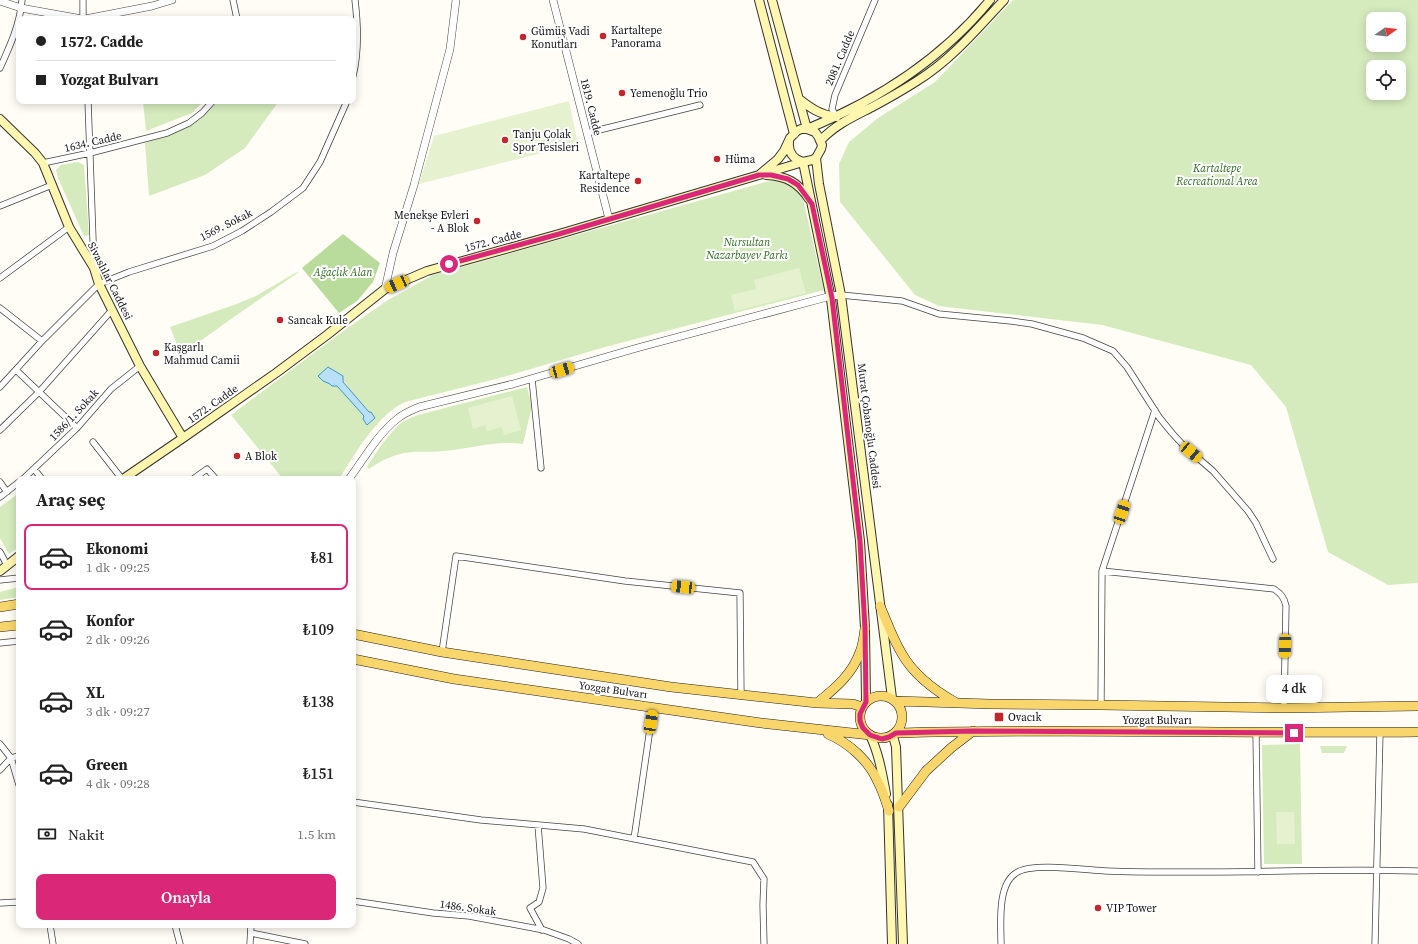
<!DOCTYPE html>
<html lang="tr">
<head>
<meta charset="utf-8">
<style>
  :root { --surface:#fff; --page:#f2f2f2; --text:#222; --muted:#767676; --line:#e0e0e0; --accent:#db2777 }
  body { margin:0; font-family:"Source Serif 4",serif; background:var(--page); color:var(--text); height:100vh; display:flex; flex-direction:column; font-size:15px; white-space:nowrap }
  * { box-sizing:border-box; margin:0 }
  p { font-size:13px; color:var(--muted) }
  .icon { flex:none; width:22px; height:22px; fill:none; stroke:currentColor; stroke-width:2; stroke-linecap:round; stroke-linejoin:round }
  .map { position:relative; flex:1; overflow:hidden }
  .sheet { position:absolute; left:16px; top:476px; width:340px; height:452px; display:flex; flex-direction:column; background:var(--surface); border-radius:8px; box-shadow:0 2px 10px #0003 }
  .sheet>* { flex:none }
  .hud { position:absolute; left:16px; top:16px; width:340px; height:88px; border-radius:8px; box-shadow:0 2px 10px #0003; display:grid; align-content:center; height:88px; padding:0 20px; background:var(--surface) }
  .needle { width:26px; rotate:76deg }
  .fabs { position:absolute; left:1366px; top:12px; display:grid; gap:8px }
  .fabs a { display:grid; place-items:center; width:40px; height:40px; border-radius:8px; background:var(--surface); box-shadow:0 2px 10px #0003; font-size:20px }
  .end { position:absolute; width:18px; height:18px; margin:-9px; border:5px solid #db2777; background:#fff; box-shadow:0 0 0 2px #fff }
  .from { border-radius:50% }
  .bubble { position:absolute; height:28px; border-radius:8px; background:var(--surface); box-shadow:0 2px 10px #0003; font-size:13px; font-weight:600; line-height:28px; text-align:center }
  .car { position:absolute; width:12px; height:24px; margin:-12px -6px; border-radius:5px; box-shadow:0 0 3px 1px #0007; background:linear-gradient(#f5c518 24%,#345 0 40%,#f5c518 0 76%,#345 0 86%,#f5c518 0) }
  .hud b { display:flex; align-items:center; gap:14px; height:38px; font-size:15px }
  .hud b+b { border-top:1px solid var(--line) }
  .hud i { width:10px; height:10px; background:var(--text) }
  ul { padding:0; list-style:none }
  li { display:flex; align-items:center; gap:12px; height:66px; margin:0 8px 6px; padding:0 12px; border:2px solid transparent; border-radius:8px }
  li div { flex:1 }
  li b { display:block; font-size:15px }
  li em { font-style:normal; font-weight:600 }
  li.active { border-color:var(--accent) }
  li>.icon { width:36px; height:36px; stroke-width:1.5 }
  h2 { padding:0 20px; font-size:18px; line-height:48px }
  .pay { display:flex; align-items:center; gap:10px; height:44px; padding:0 20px; font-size:15px }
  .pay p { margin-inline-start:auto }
  .cta { display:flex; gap:8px; margin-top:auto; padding:8px 20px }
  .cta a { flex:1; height:46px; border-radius:8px; background:var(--accent); color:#fff; font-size:16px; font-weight:600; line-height:46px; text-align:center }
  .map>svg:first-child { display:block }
  .green { fill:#d5ebbd; fill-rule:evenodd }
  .forest { fill:#b9dc9c }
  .pitch { fill:#e6f2cf }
  .water { fill:#b9e0f7; stroke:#3f96cf }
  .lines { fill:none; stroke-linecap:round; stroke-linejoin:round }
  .minor-casing { stroke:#444; stroke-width:7 }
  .tertiary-casing { stroke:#444; stroke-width:8 }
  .secondary-casing { stroke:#333; stroke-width:10 }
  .primary-casing { stroke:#222; stroke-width:10 }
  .minor { stroke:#fff; stroke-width:5.5 }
  .tertiary { stroke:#fff; stroke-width:7 }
  .secondary { stroke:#fff6b0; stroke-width:8 }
  .primary { stroke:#f9d66b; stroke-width:9 }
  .route { stroke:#db2777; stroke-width:5 }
  .poi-dot { fill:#c4262e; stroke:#fff; stroke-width:1.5 }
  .labels { text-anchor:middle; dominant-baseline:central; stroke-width:4; stroke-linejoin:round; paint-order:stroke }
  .poi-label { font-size:11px; fill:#111; stroke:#fff; text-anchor:start }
  .street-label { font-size:11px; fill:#111; stroke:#fff }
  .park-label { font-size:11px; font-style:italic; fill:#2f6b1f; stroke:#fff }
</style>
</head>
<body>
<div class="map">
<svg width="1418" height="944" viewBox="0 0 1418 944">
  <rect width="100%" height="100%" fill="#fffdf5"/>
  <!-- green -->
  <path class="green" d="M1013 0H1418V583L1388 585 1328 552 1286 407 1251 365 1102 325 939 306 915 295 840 202 839 164 849 142 878 118 935 82ZM1373 19H1399V45H1373ZM1373 67H1399V93H1373Z
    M143 101H204L192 113 146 131Z
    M218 101H279L245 148 205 175 149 196 145 143C173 134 199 124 218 101Z
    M78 162 84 165 89 235 84 236 58 178 56 170 61 165Z
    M773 180C788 179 796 186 803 199L824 290 605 347 500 378 405 402C377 415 355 454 339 479H283L231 415 346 329 388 300 433 275Z
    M299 272 231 319 181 355 170 327 234 305 256 296 295 273Z
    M527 387 532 406 523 444C496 440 470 449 443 451 428 453 414 450 400 454 388 457 379 462 369 469L367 467C374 455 390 432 401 423 406 419 413 417 418 415Z
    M19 493V547L9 554 0 538V507Z
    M19 587V597L0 600V592Z
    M1300 744 1302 864H1264L1262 745Z
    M1320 746H1347L1344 753H1322Z"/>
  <!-- forest -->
  <path class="forest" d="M343 234 380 263 373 282 357 301 339 313 302 268Z"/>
  <!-- pitch -->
  <path class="pitch" d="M569 101 578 144 419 184 434 136Z
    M799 268 806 293 735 311 731 295 756 289 754 280Z
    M512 396 521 430 504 435 502 427 487 431 485 425 473 429 468 408Z
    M1276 812H1294L1295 844H1277Z"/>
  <!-- water -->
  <path class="water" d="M328 367 343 376V382L369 412H371L375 418 367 425 363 419 364 416 337 386H332L330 384 323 381 318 376Z"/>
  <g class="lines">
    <!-- minor casing -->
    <g class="minor-casing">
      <path id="minor" d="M83 0V19
        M233 0 237 19
        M0 68C10 46 20 24 22 0
        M353 76C359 52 358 25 355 0
        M88 101 94 267
        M837 118 832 109 835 95 875 0
        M587 133 700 105
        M43 163 90 153 167 133 189 123 202 113 213 101
        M0 206 52 185
        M0 278 69 227
        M841 295 902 301 939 314 1011 321 1032 324 1083 338 1113 351 1127 367 1159 417 1172 433 1184 446 1213 471 1248 511 1256 523 1273 559
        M0 308 42 341
        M16 370 77 428
        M532 379 541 468
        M0 387 42 341 99 284 129 272 213 246 242 231 271 212 303 188 320 162 347 101
        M0 430 39 392 112 310
        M93 442 122 479
        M34 469 42 479
        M23 479 77 428 111 389 140 366
        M193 479 207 469 216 479
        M0 482 7 492
        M0 497 19 482
        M0 552 7 565
        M1102 571 1274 589C1281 594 1284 597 1286 606L1284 708
        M0 580 19 578
        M0 643 19 641
        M442 652 456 556 625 581 740 593 741 695
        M1101 705 1102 571 1155 410
        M1256 733 1258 872
        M0 744 11 758 19 785
        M0 770 11 758 19 756
        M353 802 481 820 584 829 753 862 764 879 763 905 764 944
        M538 825 543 888 539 902 530 908 542 930
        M634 839 653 708
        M353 901 433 913 469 916 544 930 569 939 578 944
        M0 903 19 902
        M50 925 53 944
        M175 925 180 944
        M251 933 305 944
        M250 944 251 925
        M1001 944C1001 924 997 885 1016 873 1031 862 1086 870 1106 871 1210 875 1314 868 1418 871
        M1375 944 1380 732"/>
    </g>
    <!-- tertiary casing -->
    <g class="tertiary-casing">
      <path id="tertiary" d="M553 0 609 219
        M0 1 21 8 82 19
        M85 19 152 6 172 0
        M385 289 393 253 414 185 450 49 456 0
        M349 479C364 459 377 435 397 419 404 413 412 410 419 407L513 384 637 348 831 296 841 295"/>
    </g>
    <!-- secondary casing -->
    <g class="secondary-casing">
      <path id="secondary" d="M759 0 794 134
        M772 0 807 129
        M799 99C812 109 819 114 836 117
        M0 119 35 153 43 163 69 227 94 268 99 284 140 366 183 438
        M807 129C878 100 941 60 990 0
        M821 140C836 124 855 116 874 106 889 98 903 90 917 81 951 60 977 29 1004 0
        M789 142C788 152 793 159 803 162
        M816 158 819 184 841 295 892 698
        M803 162 831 299 860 541 865 628 866 702
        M766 175C786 176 798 182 809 199
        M123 479 183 438 276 373 327 335 385 289 427 271 559 234 759 175 803 162 812 160 816 158 821 149 822 145 818 136 815 132 807 129H801L797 131 790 138 784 151 778 159 759 175
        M0 571 19 556
        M870 735C879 754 882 773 886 794
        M893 736 896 747 903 944
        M888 805 892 944"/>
    </g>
    <!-- primary casing -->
    <g class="primary-casing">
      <path id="primary" d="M880 606C887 622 893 639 902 654 914 675 934 690 955 702
        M0 607 19 604
        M0 627 19 625
        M353 634 442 652 671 687 817 703 853 704 862 707
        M353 659 454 679 761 723 870 735
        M860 717a21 21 0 1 1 42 0a21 21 0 1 1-42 0Z
        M896 701 990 704 1101 705 1284 708 1418 706
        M817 703C834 689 852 675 860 652 863 645 864 636 865 628
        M896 733C1070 728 1244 734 1418 732
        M828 734C849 743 869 761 878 782 883 791 886 802 889 811
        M899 807 926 771 951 748 973 731"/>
    </g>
    <!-- minor -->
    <use href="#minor" class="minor"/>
    <!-- tertiary -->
    <use href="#tertiary" class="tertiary"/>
    <!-- secondary -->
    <use href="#secondary" class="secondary"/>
    <!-- primary -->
    <use href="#primary" class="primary"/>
  </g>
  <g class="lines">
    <!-- route -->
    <path class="route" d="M449 264 559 234 759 175H771L788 179 798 185 812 204 832 298 860 541 865 628 866 702 860 714V721L863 728 870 735 882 739 889 737 896 733 973 731 1294 733"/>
  </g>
  <!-- markers -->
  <g class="poi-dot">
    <circle cx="603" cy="36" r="4"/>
    <circle cx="523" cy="37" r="4"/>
    <circle cx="622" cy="93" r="4"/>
    <circle cx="505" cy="140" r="4"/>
    <circle cx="717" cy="159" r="4"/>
    <circle cx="638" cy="181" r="4"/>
    <circle cx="477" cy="221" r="4"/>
    <circle cx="280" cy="320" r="4"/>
    <circle cx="156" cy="353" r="4"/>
    <circle cx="237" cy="456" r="4"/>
    <rect x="994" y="712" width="10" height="10" rx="2"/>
    <circle cx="1098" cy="908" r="4"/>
  </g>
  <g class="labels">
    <!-- poi labels -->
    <g class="poi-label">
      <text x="611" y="30">Kartaltepe<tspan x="611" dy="13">Panorama</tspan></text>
      <text x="531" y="31">Gümüş Vadi<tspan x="531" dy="13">Konutları</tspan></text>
      <text x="630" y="93">Yemenoğlu Trio</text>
      <text x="513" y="134">Tanju Çolak<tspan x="513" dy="13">Spor Tesisleri</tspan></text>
      <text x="725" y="159">Hüma</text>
      <text x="630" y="175" text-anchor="end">Kartaltepe<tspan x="630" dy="13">Residence</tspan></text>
      <text x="469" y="215" text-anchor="end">Menekşe Evleri<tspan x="469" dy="13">- A Blok</tspan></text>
      <text x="288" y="320">Sancak Kule</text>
      <text x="164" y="347">Kaşgarlı<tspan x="164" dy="13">Mahmud Camii</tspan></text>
      <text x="245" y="456">A Blok</text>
      <text x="1008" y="717">Ovacık</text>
      <text x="1106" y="908">VIP Tower</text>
    </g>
    <!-- street labels -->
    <g class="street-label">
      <text transform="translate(840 58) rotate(-67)">2081. Cadde</text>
      <text transform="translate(591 107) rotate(76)">1819. Cadde</text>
      <text transform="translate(93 142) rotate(-13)">1634. Cadde</text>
      <text transform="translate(226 225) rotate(-27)">1569. Sokak</text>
      <text transform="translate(493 241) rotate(-15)">1572. Cadde</text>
      <text transform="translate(110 281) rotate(63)">Sivaslılar Caddesi</text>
      <text transform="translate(213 404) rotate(-35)">1572. Cadde</text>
      <text transform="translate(74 415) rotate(-47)">1586/1. Sokak</text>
      <text transform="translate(869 426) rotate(83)">Murat Çobanoğlu Caddesi</text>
      <text transform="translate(613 690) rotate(8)">Yozgat Bulvarı</text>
      <text x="1157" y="720">Yozgat Bulvarı</text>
      <text transform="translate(468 908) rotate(8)">1486. Sokak</text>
    </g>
    <!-- park labels -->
    <g class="park-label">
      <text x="1217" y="168">Kartaltepe<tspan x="1217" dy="13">Recreational Area</tspan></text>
      <text x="747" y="242">Nursultan<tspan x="747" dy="13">Nazarbayev Parkı</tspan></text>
      <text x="343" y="272">Ağaçlık Alan</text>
    </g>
  </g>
</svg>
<div class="fabs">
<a><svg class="needle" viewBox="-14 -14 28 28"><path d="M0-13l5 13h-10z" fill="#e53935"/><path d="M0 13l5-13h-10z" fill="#767676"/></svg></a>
<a><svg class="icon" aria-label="locate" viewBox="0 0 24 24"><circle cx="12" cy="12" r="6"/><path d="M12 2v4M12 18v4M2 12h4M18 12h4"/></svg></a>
</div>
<i class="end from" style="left:449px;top:264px"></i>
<i class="end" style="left:1294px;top:733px"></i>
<div class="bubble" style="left:1266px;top:675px;width:56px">4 dk</div>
<i class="car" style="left:397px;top:284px;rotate:246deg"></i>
<i class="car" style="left:562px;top:370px;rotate:74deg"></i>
<i class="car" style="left:1191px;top:452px;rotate:130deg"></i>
<i class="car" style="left:1122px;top:512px;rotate:18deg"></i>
<i class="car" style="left:683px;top:587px;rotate:276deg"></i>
<i class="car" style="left:1285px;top:646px;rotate:181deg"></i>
<i class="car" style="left:651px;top:722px;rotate:9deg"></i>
<div class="hud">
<b><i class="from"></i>1572. Cadde</b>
<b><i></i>Yozgat Bulvarı</b>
</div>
<section class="sheet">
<h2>Araç seç</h2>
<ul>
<li class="active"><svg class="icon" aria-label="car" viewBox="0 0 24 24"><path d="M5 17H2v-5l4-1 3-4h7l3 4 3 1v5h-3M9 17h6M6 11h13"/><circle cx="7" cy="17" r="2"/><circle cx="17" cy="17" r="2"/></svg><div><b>Ekonomi</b><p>1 dk · 09:25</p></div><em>₺81</em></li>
<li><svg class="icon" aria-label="car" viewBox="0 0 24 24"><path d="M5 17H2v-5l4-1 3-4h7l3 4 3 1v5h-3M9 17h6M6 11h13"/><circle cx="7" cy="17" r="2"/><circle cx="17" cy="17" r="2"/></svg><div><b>Konfor</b><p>2 dk · 09:26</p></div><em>₺109</em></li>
<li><svg class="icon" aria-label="car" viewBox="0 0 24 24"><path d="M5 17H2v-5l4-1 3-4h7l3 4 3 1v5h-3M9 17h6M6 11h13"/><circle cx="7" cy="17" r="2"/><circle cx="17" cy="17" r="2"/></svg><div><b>XL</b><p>3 dk · 09:27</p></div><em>₺138</em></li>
<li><svg class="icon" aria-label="car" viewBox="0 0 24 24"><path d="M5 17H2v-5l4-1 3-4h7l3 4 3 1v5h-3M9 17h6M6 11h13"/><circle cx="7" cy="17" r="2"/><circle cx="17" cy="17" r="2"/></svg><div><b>Green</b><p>4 dk · 09:28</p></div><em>₺151</em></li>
</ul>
<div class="pay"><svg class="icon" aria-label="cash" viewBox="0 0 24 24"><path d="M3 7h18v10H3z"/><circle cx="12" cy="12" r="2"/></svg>Nakit<p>1.5 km</p></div>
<div class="cta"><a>Onayla</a></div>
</section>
</div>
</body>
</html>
